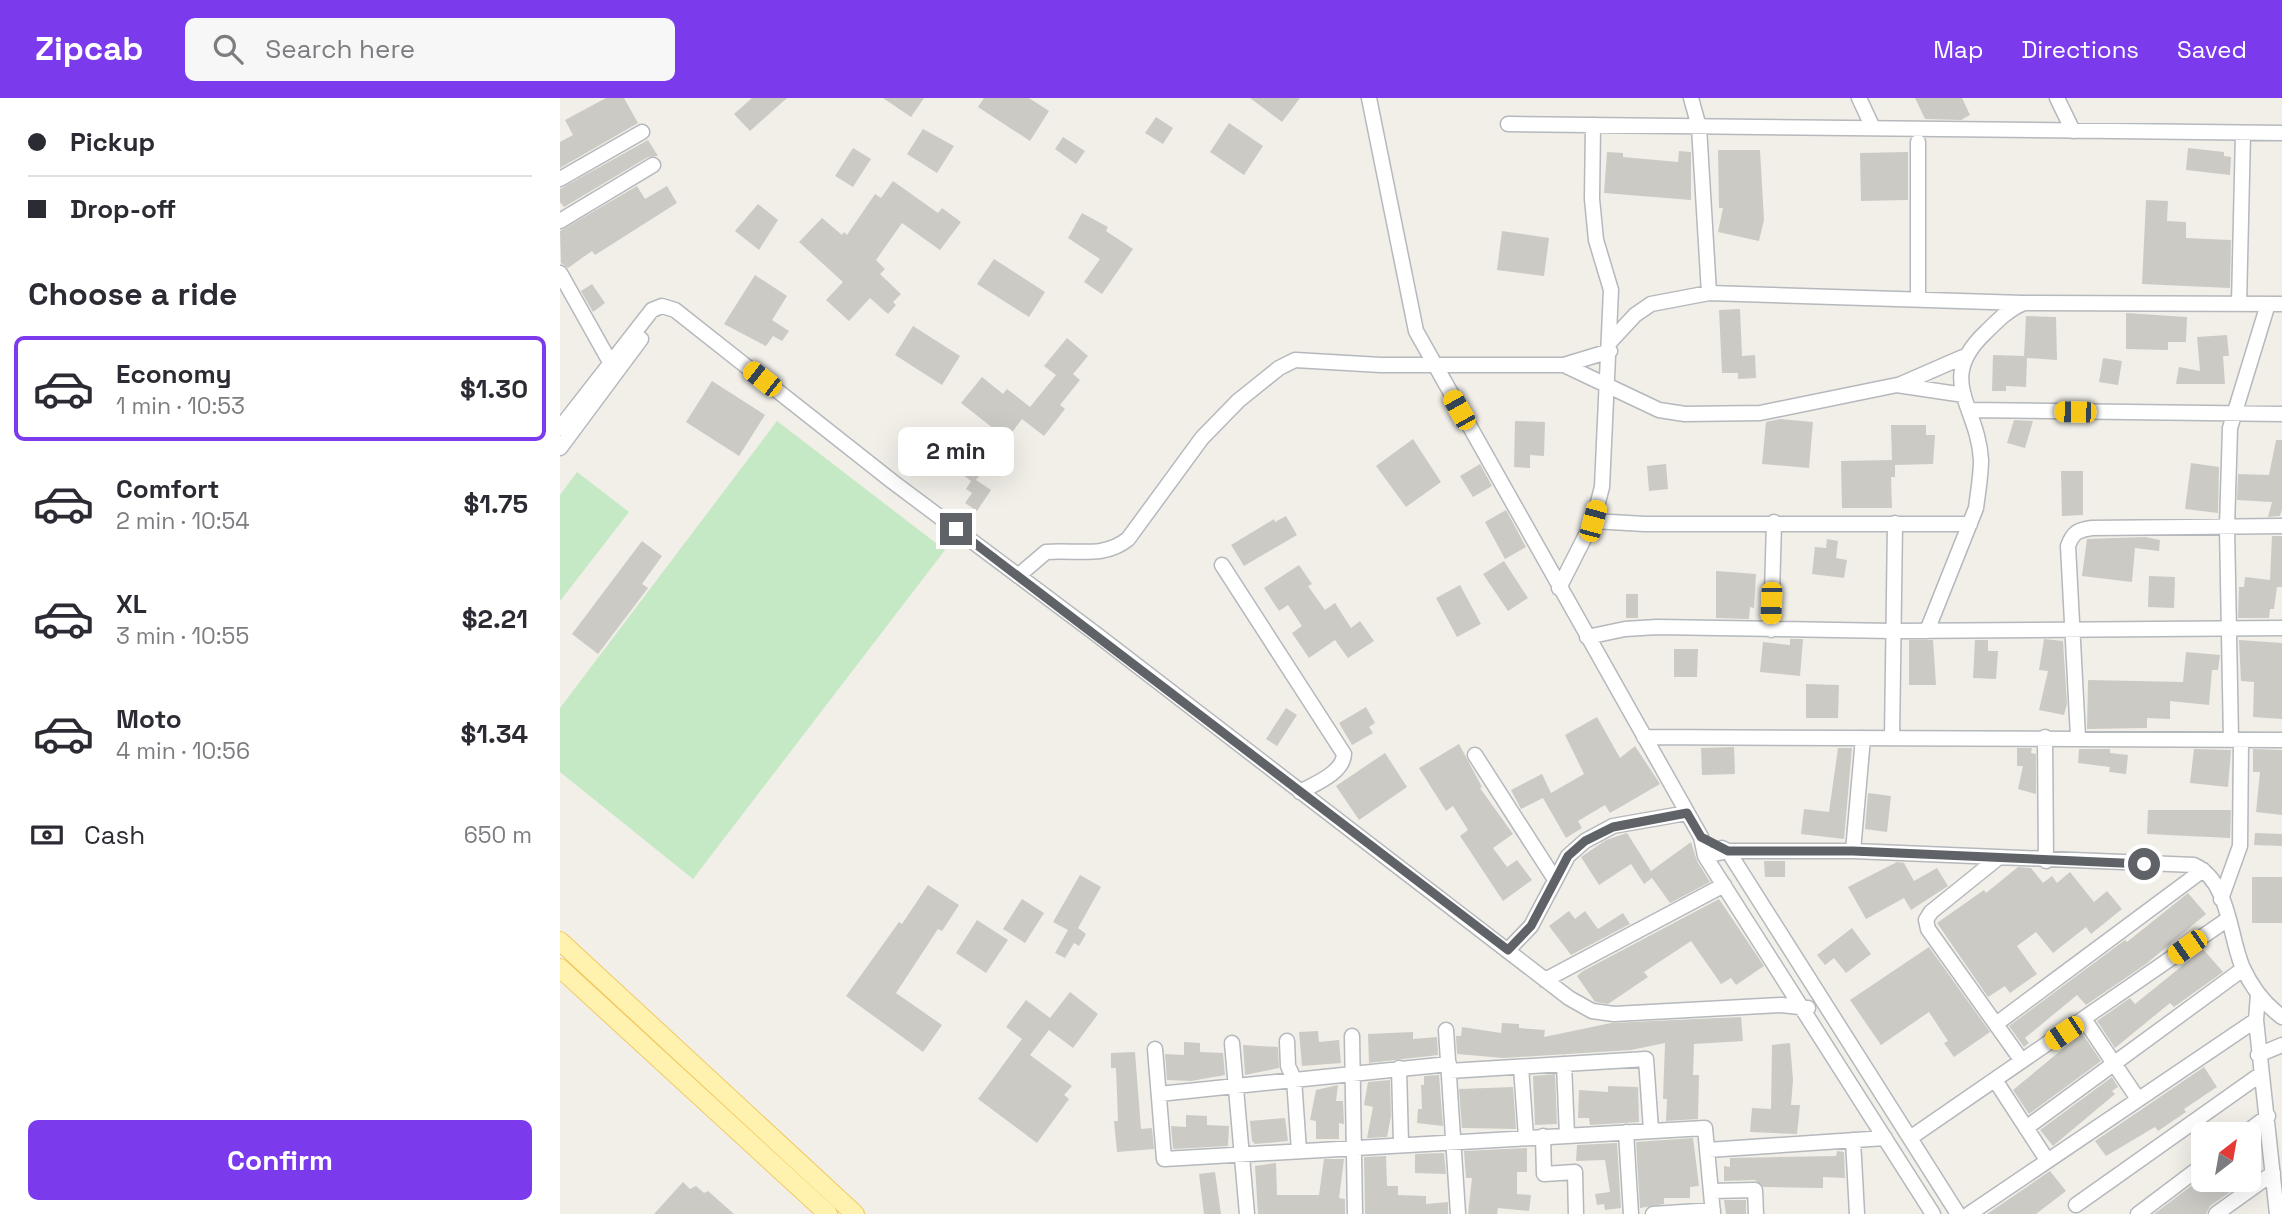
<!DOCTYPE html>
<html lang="en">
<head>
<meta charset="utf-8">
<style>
  :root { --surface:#fff; --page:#f7f7f7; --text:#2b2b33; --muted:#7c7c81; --line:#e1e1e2; --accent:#7c3aed }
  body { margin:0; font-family:"Space Grotesk",sans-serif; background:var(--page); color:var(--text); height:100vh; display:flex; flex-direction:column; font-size:26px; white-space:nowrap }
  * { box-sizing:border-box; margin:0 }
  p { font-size:23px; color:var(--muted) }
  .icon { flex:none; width:38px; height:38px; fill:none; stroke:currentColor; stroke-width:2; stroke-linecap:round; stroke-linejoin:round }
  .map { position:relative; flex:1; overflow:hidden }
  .panel { display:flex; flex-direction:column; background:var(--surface); width:560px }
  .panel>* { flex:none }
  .guide { display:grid; align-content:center; height:154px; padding:0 28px; background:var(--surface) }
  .needle { width:46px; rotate:31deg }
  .tools { position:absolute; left:1631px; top:1024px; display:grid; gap:14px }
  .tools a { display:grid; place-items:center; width:70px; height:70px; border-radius:10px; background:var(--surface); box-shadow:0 7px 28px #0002; font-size:35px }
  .end { position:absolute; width:32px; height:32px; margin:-16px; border:9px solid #5f6368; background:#fff; box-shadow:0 0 0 4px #fff }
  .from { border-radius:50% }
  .bubble { position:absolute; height:49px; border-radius:10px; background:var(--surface); box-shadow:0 7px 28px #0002; font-size:23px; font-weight:700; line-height:49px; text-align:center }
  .car { position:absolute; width:21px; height:42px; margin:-21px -10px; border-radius:9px; box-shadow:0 0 5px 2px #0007; background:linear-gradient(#f5c518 24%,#345 0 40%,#f5c518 0 76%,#345 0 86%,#f5c518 0) }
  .guide b { display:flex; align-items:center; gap:24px; height:66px; font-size:26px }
  .guide b+b { border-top:2px solid var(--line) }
  .guide i { width:18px; height:18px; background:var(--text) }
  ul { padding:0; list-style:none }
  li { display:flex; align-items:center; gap:21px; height:105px; margin:0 14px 10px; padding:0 14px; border:4px solid transparent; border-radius:10px }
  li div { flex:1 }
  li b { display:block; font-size:26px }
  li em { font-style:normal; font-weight:700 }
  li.current { border-color:var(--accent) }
  li>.icon { width:63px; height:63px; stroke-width:1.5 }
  h2 { padding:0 28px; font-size:32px; line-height:84px }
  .pay { display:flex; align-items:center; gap:18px; height:77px; padding:0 28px; font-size:26px }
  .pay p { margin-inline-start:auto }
  .action { display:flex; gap:14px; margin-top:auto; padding:14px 28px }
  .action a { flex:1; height:80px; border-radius:10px; background:var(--accent); color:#fff; font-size:28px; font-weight:700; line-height:80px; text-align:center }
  header { display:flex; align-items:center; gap:42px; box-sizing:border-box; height:98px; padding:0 35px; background:var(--accent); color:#fff }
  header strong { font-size:33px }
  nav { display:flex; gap:38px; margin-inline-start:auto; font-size:24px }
  .search { width:490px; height:63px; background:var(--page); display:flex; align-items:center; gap:18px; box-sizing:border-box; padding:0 24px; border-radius:10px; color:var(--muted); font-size:26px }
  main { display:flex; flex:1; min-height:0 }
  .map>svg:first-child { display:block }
  .green { fill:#c5e8c5 }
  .building { fill:#cccac5 }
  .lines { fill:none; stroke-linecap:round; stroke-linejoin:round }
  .minor-casing { stroke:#b5b8bc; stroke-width:17 }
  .major-casing { stroke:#f2c960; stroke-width:20 }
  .minor { stroke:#fff; stroke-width:14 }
  .major { stroke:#fff2af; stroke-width:18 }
  .route { stroke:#5f6368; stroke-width:9 }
</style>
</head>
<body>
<header>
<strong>Zipcab</strong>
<div class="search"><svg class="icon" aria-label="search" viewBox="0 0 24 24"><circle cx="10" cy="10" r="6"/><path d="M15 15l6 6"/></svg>Search here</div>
<nav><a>Map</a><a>Directions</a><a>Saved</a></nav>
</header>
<main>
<section class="panel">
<div class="guide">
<b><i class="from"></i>Pickup</b>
<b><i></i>Drop-off</b>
</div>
<h2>Choose a ride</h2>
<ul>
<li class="current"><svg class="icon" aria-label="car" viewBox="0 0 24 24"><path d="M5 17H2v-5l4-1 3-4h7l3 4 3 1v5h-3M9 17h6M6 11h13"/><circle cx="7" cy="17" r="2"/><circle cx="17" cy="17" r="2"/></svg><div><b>Economy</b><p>1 min · 10:53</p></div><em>$1.30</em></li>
<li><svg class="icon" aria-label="car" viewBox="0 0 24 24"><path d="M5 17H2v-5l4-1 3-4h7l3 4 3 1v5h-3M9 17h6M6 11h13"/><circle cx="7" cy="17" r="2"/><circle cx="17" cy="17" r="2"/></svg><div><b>Comfort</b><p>2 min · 10:54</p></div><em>$1.75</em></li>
<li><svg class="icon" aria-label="car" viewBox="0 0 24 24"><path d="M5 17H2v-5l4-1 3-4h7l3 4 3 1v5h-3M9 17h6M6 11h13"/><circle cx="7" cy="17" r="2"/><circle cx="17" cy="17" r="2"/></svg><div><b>XL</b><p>3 min · 10:55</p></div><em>$2.21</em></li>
<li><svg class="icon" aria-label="car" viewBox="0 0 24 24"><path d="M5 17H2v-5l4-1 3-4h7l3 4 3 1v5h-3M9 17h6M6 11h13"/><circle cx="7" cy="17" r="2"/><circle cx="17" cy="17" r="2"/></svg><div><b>Moto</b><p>4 min · 10:56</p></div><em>$1.34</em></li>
</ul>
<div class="pay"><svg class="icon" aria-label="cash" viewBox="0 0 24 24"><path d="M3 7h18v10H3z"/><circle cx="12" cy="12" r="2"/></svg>Cash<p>650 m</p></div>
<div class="action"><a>Confirm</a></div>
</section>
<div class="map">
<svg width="1722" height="1116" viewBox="0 0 1722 1116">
  <rect width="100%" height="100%" fill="#f1efe8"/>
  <!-- green -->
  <path class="green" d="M217 323 385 452 133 781 0 674V610Z
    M17 374 69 414 0 503V397Z"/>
  <!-- building -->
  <path class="building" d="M46 0H64L78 25 0 70V44L13 37 5 22Z
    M192 0H227L190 33 174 16Z
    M323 0H364L351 19Z
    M424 0H469L489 13 470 43 418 9Z
    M690 0H740L722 24Z
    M1355 0H1402L1410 17 1401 22 1365 21Z
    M596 19 613 30 603 46 585 35Z
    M669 25 703 48 684 77 650 54Z
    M363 31 394 48 377 75 347 56Z
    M503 39 525 53 516 66 495 51Z
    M88 42 98 58 88 59 4 109 0 104V91Z
    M293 50 311 61 293 89 275 78Z
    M1628 50 1664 54V58L1671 59 1670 77 1626 72Z
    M1158 52H1200L1204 122 1199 143 1158 134 1163 110H1159Z
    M1119 53 1131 54V102L1044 95 1047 54 1063 55V59L1118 64Z
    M1348 54V102L1301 103 1300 55Z
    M333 83 378 115 382 110 401 124 380 152 342 125 316 162 325 171 320 176 341 196 333 204 336 207 328 216 310 200 289 223 266 202 283 184 239 144 262 120 282 137 284 134 287 137 315 96 321 100Z
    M77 88 85 101 107 88 117 105 35 157 32 153 8 170 1 165 0 133Z
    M1586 102 1608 103 1607 123 1626 124V140L1671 142 1670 190 1582 186Z
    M198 106 218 122 199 152 175 133Z
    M522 115 548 129 546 133 573 151 542 196 524 184 540 161 508 140Z
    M942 133 989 140 984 178 937 172Z
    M434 161 485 194 469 219 417 186Z
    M195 177 227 198 212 222 229 233 222 243 213 238 206 248 164 226Z
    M32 186 45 205 33 214 21 193Z
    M1180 211 1182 258 1195 257 1196 280 1178 281V275H1162L1159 212Z
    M1566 215 1627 219 1626 244H1608V252L1566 251Z
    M1466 218 1496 219 1497 262 1467 260 1466 289 1446 288V293H1432L1433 257 1464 258Z
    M353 228 400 258 382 287 335 257Z
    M1667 237 1669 258H1663L1665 286H1616L1619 269 1640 273 1637 239Z
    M507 240 528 258 513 276 520 282 500 307 505 311 484 338 462 321 447 341 401 305 422 279 443 296 447 291 470 309 496 277 484 268Z
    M1543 260 1562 263 1558 287 1539 284Z
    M152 283 205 317 179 358 126 324Z
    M1220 321 1253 324 1249 370 1202 366 1206 324Z
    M1454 322 1473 323 1465 350 1447 345Z
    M955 323 985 324 984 358 970 357V370L954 369Z
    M1331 327H1366V337H1375L1373 366 1335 367V379H1331L1332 410H1282L1281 363 1332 362Z
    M853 341 881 384 846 409 816 368Z
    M1716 342H1722V411L1720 418 1708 419 1712 404 1677 402 1678 376 1709 377Z
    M419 353 431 362 416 382 431 392 417 413 405 405 412 395 406 391 411 383 402 376Z
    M1631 365 1659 369 1658 415 1625 411Z
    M920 366 932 388 913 399 900 378Z
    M1106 366 1108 391 1089 393 1087 368Z
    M1501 373H1523V417L1502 418Z
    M946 412 966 449 945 461 925 424Z
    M726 418 737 437 684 468 671 447 714 421 715 424Z
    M1712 438H1722V489H1717L1714 511H1710L1709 520H1678L1679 489H1684L1685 479 1710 482Z
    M1585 439 1600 442 1599 453 1575 450 1572 484 1522 478 1527 441Z
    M1267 441 1278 443 1276 460 1287 462 1284 480 1252 476 1255 449 1266 450Z
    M82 443 102 458 82 486 88 490 38 556 12 536Z
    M944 463 968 500 948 513 923 476Z
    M739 467 752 486 748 488 765 512 775 505 791 530 800 523 814 543 788 560 775 542 749 560 732 535 742 528 728 507 719 513 704 490Z
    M1156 473 1196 476 1194 510 1190 509 1189 521 1156 520Z
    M1589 478 1615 479 1614 510 1588 509Z
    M900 487 921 526 897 539 876 500Z
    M1066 496H1078V520H1066Z
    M1230 541H1243L1240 578 1200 574 1203 544 1230 547Z
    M1484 541 1503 543 1507 606 1504 617 1479 612 1488 573 1479 572Z
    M1349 542H1373L1376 587H1349Z
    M1415 542H1428V553H1438L1436 581 1413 580Z
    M1679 542 1722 545V621L1693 619 1694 584 1681 583Z
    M1114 551H1138L1137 579H1114Z
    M1626 554 1660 557 1658 572H1652L1649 607 1610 603V621L1587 620V630L1527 631 1528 582 1623 584Z
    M1246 586 1279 587 1278 620H1246Z
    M806 609 815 625 809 629 813 635 792 647 779 625Z
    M726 610 737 617 717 648 706 641Z
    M1037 619 1060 660 1075 648 1100 686 1050 715 1045 707 1018 723 1022 730 1006 740 983 700 961 711 951 692 982 676 991 695 1024 676 1005 637Z
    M899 646 922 689 920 690 953 736 933 750 947 769 957 762 972 782 943 803 900 738 908 732 893 708 886 713 859 670Z
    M1174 649 1175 676 1142 677 1141 650Z
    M1278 650H1292L1284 741 1241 736 1244 711 1269 714Z
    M1457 650H1472L1471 655 1476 656V696L1458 691 1463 668H1457Z
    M1519 651H1550V655L1568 657 1566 676 1549 674 1550 669 1518 665Z
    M1634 651 1671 652 1668 689 1630 685Z
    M1693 651 1722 652V717L1696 714 1700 674H1693Z
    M825 655 847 689 799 722 776 688Z
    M1308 695 1331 698 1327 734 1305 731Z
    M1588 712H1671L1670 740 1587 736Z
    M1067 735 1091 773 1131 744 1137 763 1150 784 1110 805 1092 780 1084 786 1071 766 1039 787 1021 759 1046 742Z
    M1695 735 1722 736V748L1694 747Z
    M1204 763H1225V779H1205Z
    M1337 764 1344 765 1354 783 1377 770 1388 788 1351 812 1344 800 1306 821 1288 789Z
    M1458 769 1471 770 1483 785 1492 778 1497 785 1510 774 1534 804 1547 793 1562 811 1531 836 1526 829 1493 855 1476 834 1457 848 1477 876 1450 895 1445 888 1428 899 1377 825 1424 792 1426 795Z
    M520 777 541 789 518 830 526 836 519 848 514 845 505 860 495 855 508 832 493 824Z
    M1692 779H1722V825H1692Z
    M368 787 399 807 382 833 378 831 336 895 382 927 363 954 286 898 339 824 342 826Z
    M1628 795 1646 816 1586 866 1526 907 1517 897 1465 940 1469 945 1464 949 1449 928 1565 842 1567 844Z
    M462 801 484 815 465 845 443 831Z
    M1159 801 1204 868 1176 887 1171 880 1161 886 1131 843 1084 874 1088 879 1048 906 1035 904 1017 878 1023 873Z
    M1009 813 1015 821 1025 813 1038 831 1063 815 1070 826 1011 857 989 828Z
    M417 822 448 842 426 875 396 855Z
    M1292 830 1311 856 1286 875 1274 860 1265 867 1257 857Z
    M1369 849 1430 934 1394 959 1384 945 1388 943 1369 914 1321 947 1290 902Z
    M1643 851 1663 874 1614 909 1610 905 1555 950 1537 923 1570 900 1575 906Z
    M510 894 538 916 513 950 489 932 470 957 512 988 504 997 509 1001 477 1045 418 1001 462 941 446 929 466 902 490 920Z
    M1181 919 1183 943 1134 946 1133 977H1139L1138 1021 1106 1023 1107 1001H1103L1105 945 1071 952 944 960 897 956 896 938H901L902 929 941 935 942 925 959 926V930L985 932 984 939 1051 925Z
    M758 933 759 944 779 942 781 965 742 968 739 934Z
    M853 934V941L877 939 878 957 809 965 808 936Z
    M1522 935 1541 963 1469 1016 1453 992Z
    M624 944 640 945V954L663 955 665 977 631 983 607 982 605 956 624 957Z
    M1230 945 1233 982 1231 1007H1240L1237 1036 1190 1034 1192 1010 1211 1011 1212 947Z
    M683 947 718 949 719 970 685 977Z
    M575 954 581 1031 592 1030 594 1051 557 1054 554 1023H558L556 970H551V955Z
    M1644 969 1657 989 1624 1011 1626 1014 1598 1033 1595 1029 1546 1058 1535 1043Z
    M995 976 997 1026 975 1027 973 978Z
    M879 977 883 1028 857 1025 858 1011H862L861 987H864V978Z
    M1552 979 1558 989 1552 993 1555 996 1493 1048 1480 1032Z
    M830 982 831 1018 827 1039 807 1040 813 1009 804 1007 808 984Z
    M778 987 776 1003H783L784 1026 779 1025V1041H756V1023L750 1022 756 992Z
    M1048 988 1078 989 1079 1024 1030 1027 1029 1020H1018L1019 992 1048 994Z
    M953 989 956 1031 902 1030 899 991Z
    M626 1017 647 1018V1027L669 1028 668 1048 613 1051 611 1028 626 1029Z
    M725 1020 728 1043 695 1046 692 1043 690 1023Z
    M1133 1040 1139 1088 1130 1089V1100H1104V1106L1080 1110 1076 1044Z
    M1057 1045 1061 1110 1045 1112 1044 1106 1037 1107 1035 1096 1050 1094 1045 1062 1016 1063 1017 1047Z
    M967 1050V1074H957V1096L971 1097 969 1113 938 1110 937 1116H908L912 1080H906L904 1053Z
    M1277 1053 1284 1054 1285 1080 1263 1079V1090L1204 1089 1195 1082 1164 1083V1068L1170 1069V1060L1276 1058Z
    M884 1055 886 1076 855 1075V1056Z
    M826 1058 827 1088H838V1097L866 1098V1106L888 1104V1116H805L804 1059Z
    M764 1061H784L779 1100 785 1101V1116H698L695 1068 716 1065 717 1097H759Z
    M1490 1073 1506 1093 1476 1116H1427Z
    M655 1074 661 1116H644L639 1076Z
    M1643 1079V1082H1669L1677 1089 1650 1108 1646 1116H1594Z
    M123 1084 130 1091 136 1088 144 1095 148 1093 174 1116H94Z
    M1164 1102H1186V1116H1166Z"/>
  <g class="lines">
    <!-- minor casing -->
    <g class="minor-casing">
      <path id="minor" d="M809 0 856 233 1141 739 1145 758 1373 1116
        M1131 0 1139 29 1149 195
        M1299 0 1313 30
        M1497 0 1513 33
        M948 26 1722 35
        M0 81 82 34
        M0 123 93 67
        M0 175 50 264
        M1358 201V44
        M1679 206 1683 35
        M1050 244 1075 217 1091 206 1149 195 1463 205
        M1004 267 1050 253
        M1341 286 1403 259
        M1409 312 1722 316
        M0 330 92 212 102 208 115 212 333 384 536 536 1009 900 1032 913 1054 916 1222 907 1248 910
        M0 350 81 241
        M1033 423 1085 426H1410
        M662 467 784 656C783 675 756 685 740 694
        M458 478 486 454C515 451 543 461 568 441L642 340 678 303 719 270 735 262 821 267H1004L1099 312 1125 316 1200 315 1337 287 1404 297
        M999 490 1033 423 1042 389 1051 192 1036 142 1032 101 1033 27
        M1211 532 1214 424
        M1367 533 1416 410C1418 394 1421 378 1421 362 1418 307 1375 282 1426 234 1438 222 1449 211 1464 205L1722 206
        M1027 539 1065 531 1097 529 1333 533 1722 530
        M1084 639 1722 642
        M1485 639 1486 763
        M1518 639 1508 448C1513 434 1518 432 1532 430L1722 428
        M1332 640 1335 425
        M1671 642 1667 429 1670 330 1708 206
        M915 657 994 780
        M1162 750 1168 753 1398 1116
        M1293 753 1303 640
        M1145 758 1168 753H1293L1634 767C1669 783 1669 836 1682 868 1691 888 1704 906 1722 919
        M1438 760 1371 814 1366 822 1368 831 1462 963
        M1661 801 1680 748 1681 642
        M948 852 971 828 1008 758 1025 743 1053 728 1127 715
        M985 882 1164 787
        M1524 921 1578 1001
        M1696 922 1717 1116
        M1436 926 1643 772
        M886 932 898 1116
        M792 938 795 1116
        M727 943 728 968 734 981 739 1053
        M672 945 687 1116
        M595 951 604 1061 1145 1030 1153 1116
        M1698 957 1722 947
        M1004 966 1007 1037
        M961 969 966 1039
        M839 970 841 1046
        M889 973 1086 961 1091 1032
        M1435 982 1487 1062
        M599 996 889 966
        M1466 1030 1683 871
        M1066 1034 1071 1116
        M1684 1036 1708 1018
        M983 1038 984 1076 1015 1074 1016 1116
        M1350 1040 1668 821
        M1293 1042 1297 1116
        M1148 1052 1325 1040
        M1151 1093 1195 1092 1196 1116
        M1516 1107 1701 976
        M1093 1116 1153 1112
        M1409 1116 1696 922 1698 897
        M1578 1116 1643 1067
        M1656 1116 1713 1075"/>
    </g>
    <!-- major casing -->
    <g class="major-casing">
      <path id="major" d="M0 843 295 1116
        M0 870 268 1116"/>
    </g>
    <!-- minor -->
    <use href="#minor" class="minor"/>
    <!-- major -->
    <use href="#major" class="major"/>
  </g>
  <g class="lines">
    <!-- route -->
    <path class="route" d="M396 431 948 852 971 828 1008 758 1025 743 1053 729 1127 715 1141 739 1168 753H1293L1584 766"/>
  </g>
</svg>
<div class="tools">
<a><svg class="needle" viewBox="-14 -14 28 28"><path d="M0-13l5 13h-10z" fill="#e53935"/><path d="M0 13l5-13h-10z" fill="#7c7c81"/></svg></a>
</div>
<i class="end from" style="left:1584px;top:766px"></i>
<i class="end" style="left:396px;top:431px"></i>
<div class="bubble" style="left:338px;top:329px;width:116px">2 min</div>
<i class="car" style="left:202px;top:281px;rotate:308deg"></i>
<i class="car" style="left:899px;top:312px;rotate:331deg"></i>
<i class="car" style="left:1515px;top:314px;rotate:271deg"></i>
<i class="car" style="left:1033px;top:423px;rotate:15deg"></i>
<i class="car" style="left:1211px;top:505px;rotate:182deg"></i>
<i class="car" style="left:1627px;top:849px;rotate:235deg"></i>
<i class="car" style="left:1504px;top:935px;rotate:236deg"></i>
</div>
</main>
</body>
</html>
